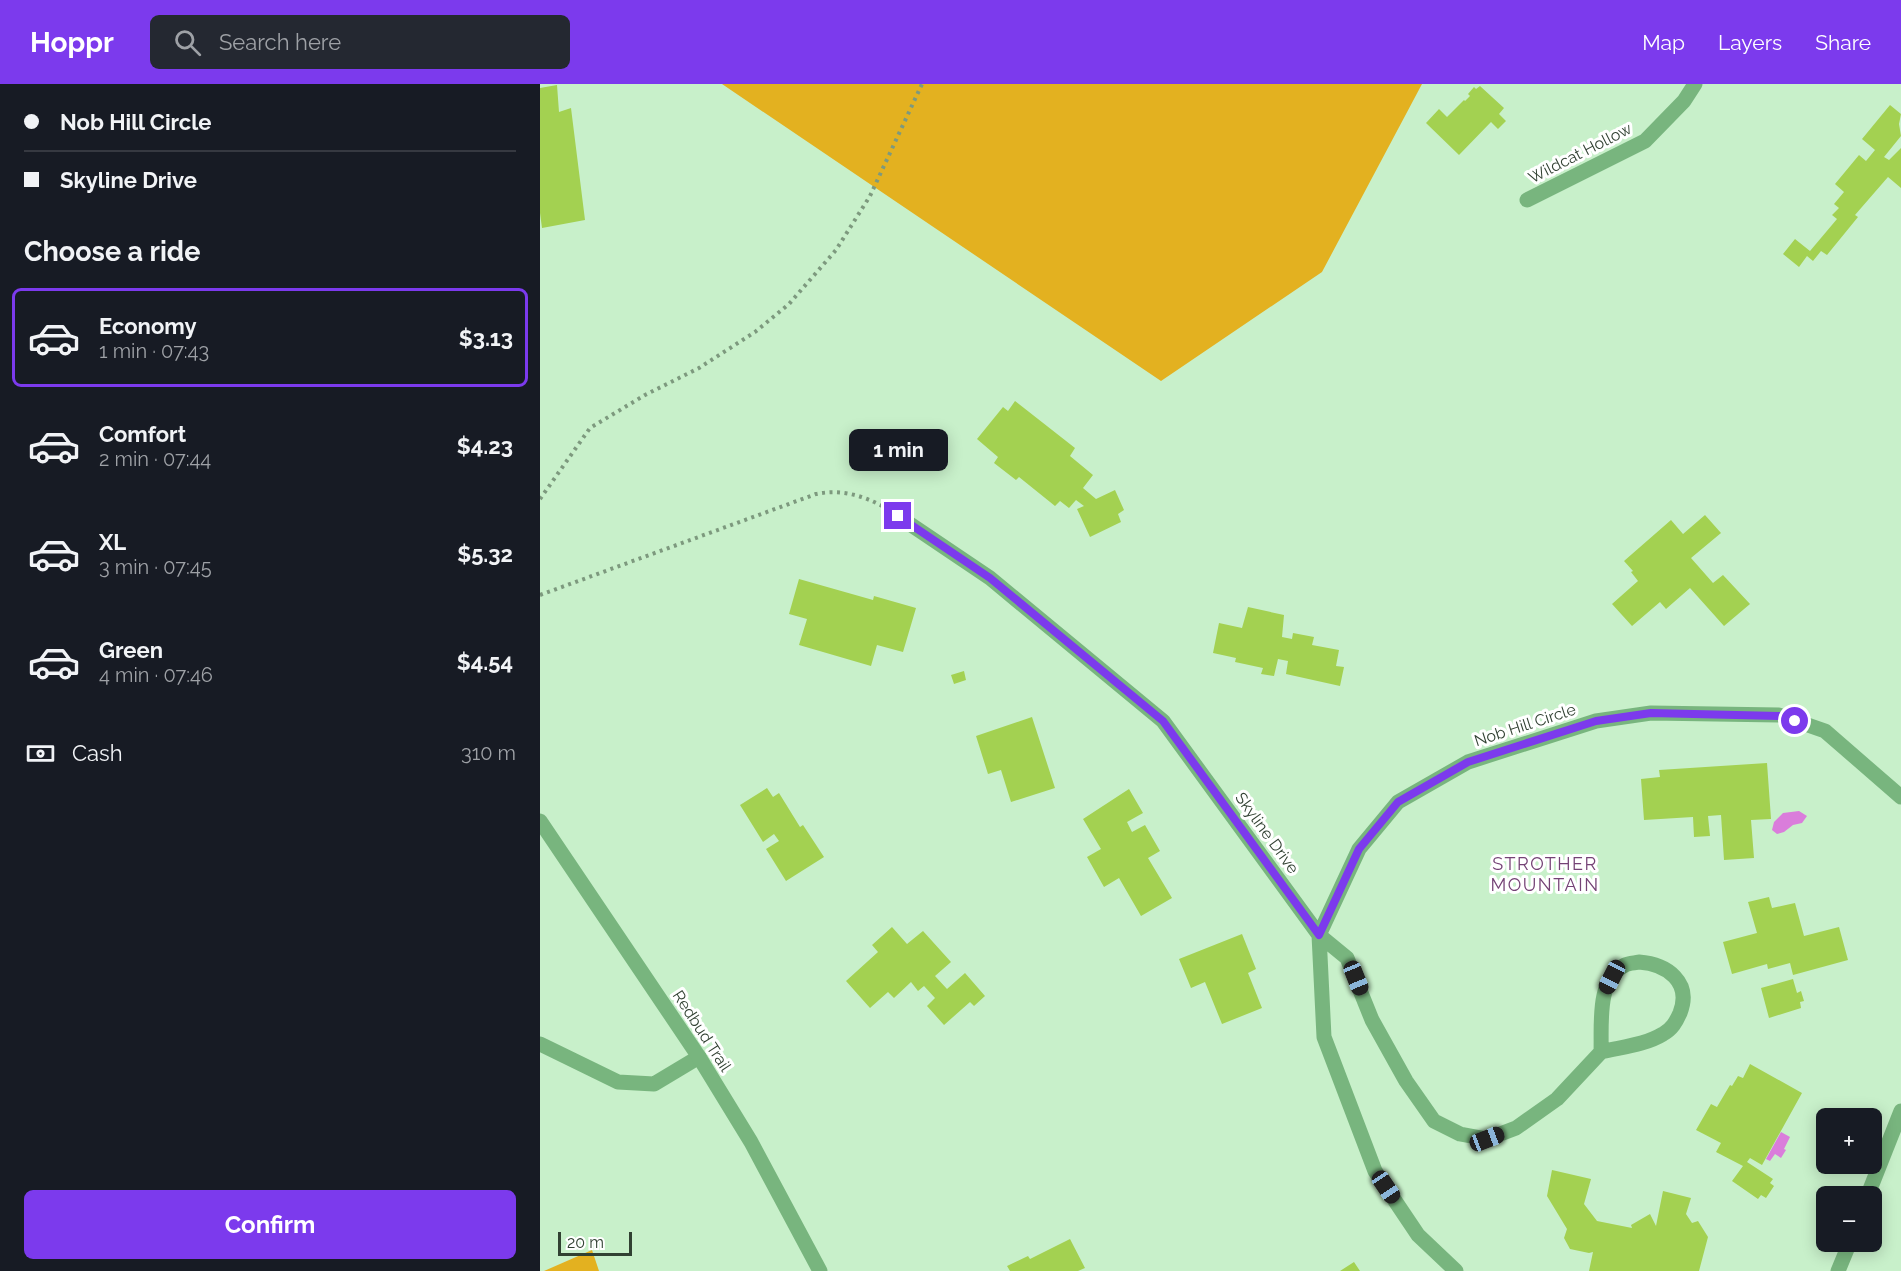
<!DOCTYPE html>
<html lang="en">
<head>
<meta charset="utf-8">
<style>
  :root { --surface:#171b24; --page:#242831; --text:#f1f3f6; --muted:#9ea1a6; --line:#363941; --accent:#7c3aed }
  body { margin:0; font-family:Raleway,sans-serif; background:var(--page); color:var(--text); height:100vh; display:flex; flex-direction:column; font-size:22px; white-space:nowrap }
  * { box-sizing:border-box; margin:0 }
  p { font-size:20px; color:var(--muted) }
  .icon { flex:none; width:33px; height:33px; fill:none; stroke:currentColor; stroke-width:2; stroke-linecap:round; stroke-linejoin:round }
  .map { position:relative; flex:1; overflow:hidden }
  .drawer { display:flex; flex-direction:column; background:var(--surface); width:540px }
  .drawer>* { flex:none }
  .top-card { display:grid; align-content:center; height:132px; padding:0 24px; background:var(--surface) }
  .tools { position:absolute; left:1276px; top:1024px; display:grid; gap:12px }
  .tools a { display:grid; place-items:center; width:66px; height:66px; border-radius:9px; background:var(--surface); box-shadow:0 3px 15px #0003; font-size:30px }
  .scale { position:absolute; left:18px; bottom:15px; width:74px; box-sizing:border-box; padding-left:6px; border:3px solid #314132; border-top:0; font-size:16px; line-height:21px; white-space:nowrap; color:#314132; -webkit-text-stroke:4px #fff; paint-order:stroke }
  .end { position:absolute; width:27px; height:27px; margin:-14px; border:8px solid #7c3aed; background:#fff; box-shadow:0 0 0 3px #fff }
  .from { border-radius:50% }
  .bubble { position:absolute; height:42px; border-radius:9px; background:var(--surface); box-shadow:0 3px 15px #0003; font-size:20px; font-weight:700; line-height:42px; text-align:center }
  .car { position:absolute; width:18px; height:36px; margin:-18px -9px; border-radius:8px; box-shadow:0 0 4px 2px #0007; background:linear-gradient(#222 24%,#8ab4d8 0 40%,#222 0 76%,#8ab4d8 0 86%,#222 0) }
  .top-card b { display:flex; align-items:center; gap:21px; height:57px; font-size:22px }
  .top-card b+b { border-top:2px solid var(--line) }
  .top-card i { width:15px; height:15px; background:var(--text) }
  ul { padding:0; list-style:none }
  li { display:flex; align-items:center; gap:18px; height:99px; margin:0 12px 9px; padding:0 12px; border:3px solid transparent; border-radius:9px }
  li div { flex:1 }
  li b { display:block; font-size:22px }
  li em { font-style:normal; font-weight:700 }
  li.on { border-color:var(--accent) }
  li>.icon { width:54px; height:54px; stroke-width:1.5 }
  h2 { padding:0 24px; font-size:27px; line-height:72px }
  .pay { display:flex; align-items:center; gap:15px; height:66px; padding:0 24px; font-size:22px }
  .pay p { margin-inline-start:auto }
  .action { display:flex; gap:12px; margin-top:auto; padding:12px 24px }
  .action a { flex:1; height:69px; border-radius:9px; background:var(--accent); color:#fff; font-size:24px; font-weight:700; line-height:69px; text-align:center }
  header { display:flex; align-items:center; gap:36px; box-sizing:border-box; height:84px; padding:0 30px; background:var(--accent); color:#fff }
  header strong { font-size:28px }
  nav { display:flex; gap:33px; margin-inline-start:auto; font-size:21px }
  .search { width:420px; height:54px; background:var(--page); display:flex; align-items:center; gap:15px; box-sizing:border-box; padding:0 21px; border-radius:9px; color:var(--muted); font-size:22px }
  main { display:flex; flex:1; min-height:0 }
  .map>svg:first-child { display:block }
  .green { fill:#e3b120 }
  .water { fill:#da7ddb }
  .building { fill:#a3d151 }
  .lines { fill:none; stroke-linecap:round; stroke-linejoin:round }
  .path { stroke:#7d997e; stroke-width:4; stroke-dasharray:3 4.5; stroke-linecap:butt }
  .minor { stroke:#78b57e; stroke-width:15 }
  .tertiary { stroke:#78b57e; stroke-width:15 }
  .route { stroke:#7c3aed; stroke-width:8 }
  .labels { text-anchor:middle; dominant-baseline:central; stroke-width:6; stroke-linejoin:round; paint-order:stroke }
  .street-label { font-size:16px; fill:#314132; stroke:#fff }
  .neighbourhood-label { font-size:18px; letter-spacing:1.5px; fill:#744275; stroke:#fff }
</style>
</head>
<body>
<header>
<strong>Hoppr</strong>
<div class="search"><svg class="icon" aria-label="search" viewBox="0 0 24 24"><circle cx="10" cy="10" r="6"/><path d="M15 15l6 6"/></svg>Search here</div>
<nav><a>Map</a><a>Layers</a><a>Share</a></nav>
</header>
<main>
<section class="drawer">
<div class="top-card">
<b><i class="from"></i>Nob Hill Circle</b>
<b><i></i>Skyline Drive</b>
</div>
<h2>Choose a ride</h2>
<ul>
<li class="on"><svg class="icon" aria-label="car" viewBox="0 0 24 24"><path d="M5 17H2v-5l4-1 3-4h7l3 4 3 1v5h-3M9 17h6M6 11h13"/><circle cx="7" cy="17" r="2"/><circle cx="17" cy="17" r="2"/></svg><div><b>Economy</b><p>1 min · 07:43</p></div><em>$3.13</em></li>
<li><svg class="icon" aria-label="car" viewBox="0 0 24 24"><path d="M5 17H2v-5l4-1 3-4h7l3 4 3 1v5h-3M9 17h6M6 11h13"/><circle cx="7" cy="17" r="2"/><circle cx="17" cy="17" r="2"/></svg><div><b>Comfort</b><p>2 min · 07:44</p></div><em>$4.23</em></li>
<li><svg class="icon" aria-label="car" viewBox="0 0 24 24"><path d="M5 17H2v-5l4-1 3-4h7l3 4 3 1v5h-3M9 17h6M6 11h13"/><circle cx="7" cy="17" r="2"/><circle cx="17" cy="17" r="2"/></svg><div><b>XL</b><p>3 min · 07:45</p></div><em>$5.32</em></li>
<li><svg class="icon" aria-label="car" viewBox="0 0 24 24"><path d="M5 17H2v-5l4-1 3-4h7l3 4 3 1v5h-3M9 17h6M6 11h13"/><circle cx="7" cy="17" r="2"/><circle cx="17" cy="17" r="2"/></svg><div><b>Green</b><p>4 min · 07:46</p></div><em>$4.54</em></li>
</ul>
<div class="pay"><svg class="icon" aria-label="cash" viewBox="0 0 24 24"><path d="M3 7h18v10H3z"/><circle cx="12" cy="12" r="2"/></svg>Cash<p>310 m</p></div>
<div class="action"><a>Confirm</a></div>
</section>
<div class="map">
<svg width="1361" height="1187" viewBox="0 0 1361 1187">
  <rect width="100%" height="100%" fill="#c8f0ca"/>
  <!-- green -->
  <path class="green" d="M182 0H882L782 188 621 297Z
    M52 1166 59 1187H4Z"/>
  <!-- water -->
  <path class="water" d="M1259 727 1267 732 1262 739 1253 741 1244 748 1237 750 1232 746 1234 738 1243 729Z
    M1241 1048 1250 1053 1244 1065 1246 1066 1241 1074 1235 1070 1230 1077 1226 1075Z"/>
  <!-- building -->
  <path class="building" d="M17 1 19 28 31 24 45 136 2 144 0 129V4Z
    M940 2 964 24 959 30 966 37 958 45 951 38 919 71 886 39 899 25 907 33 924 16 925 17 930 12 928 10 934 3 936 5Z
    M1350 21 1361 30 1359 40 1361 52 1344 73 1349 76 1361 64V104L1348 93 1315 131 1318 133 1287 171 1281 167 1273 177 1267 172 1259 183 1243 170 1255 155 1270 167 1297 135 1292 131 1299 124 1294 120 1304 108 1295 100 1319 71 1326 77 1335 66 1322 55Z
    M475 317 535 364 530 372 553 391 543 404 556 415 575 406 584 426 578 430 581 438 550 453 537 425 544 422 536 416 529 424 520 417 515 422 479 393 476 396 454 379 458 373 437 355 463 323 468 327Z
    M1165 431 1181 449 1151 474 1173 499 1183 491 1210 520 1184 542 1150 504 1126 525 1120 518 1092 542 1072 520 1098 497 1091 488 1093 487 1084 477 1131 436 1143 450Z
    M259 495 333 516 334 512 376 524 363 568 337 561 331 582 259 561 267 535 249 530Z
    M708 523 744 531 742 553 752 555 753 549 774 553 772 561 799 566 796 582 804 583 800 602 746 590 748 577 738 575 734 592 721 590 723 584 695 578 696 574 673 569 679 539 702 544Z
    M424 587 426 596 414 600 411 591Z
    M492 633 515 704 471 718 461 686 448 690 436 652Z
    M1227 679 1231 735 1211 736 1214 774 1184 776 1181 731 1168 732 1170 752 1154 753 1153 733 1104 736 1101 695 1120 693 1119 686Z
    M227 704 233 713 239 709 260 743 263 741 284 773 246 797 226 765 239 757 234 750 223 758 200 721Z
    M589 705 603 729 587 738 592 748 605 741 620 767 608 774 632 814 601 832 579 794 564 803 547 773 561 765 543 735Z
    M1229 813 1232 824 1255 819 1264 852 1299 843 1308 876 1253 891 1250 879 1228 885 1227 880 1192 890 1183 858 1217 849 1208 818Z
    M352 843 367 860 383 847 411 878 395 892 407 905 425 889 445 912 434 922 430 918 404 941 387 922 395 914 384 902 378 907 371 898 354 914 348 908 330 924 306 897 338 868 332 861Z
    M702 850 716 885 708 889 722 924 682 940 665 898 651 904 639 875Z
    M1253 895 1257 909 1261 907 1264 917 1260 918 1261 924 1229 934 1221 904Z
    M1210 980 1262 1009 1222 1081 1210 1074 1207 1078 1233 1095 1230 1099 1234 1102 1226 1114 1221 1111 1218 1115 1192 1097 1203 1082 1176 1068 1181 1059 1156 1046 1171 1020 1177 1023 1190 1001 1192 1002 1198 992 1203 994Z
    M1012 1086 1051 1095 1044 1120 1057 1137 1092 1144 1091 1141 1110 1130 1116 1142 1123 1107 1151 1114 1146 1130 1152 1139 1158 1137 1168 1153 1159 1187H1049L1053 1168 1049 1169 1030 1165 1024 1154 1027 1145 1007 1112Z
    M530 1155 545 1184 538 1187H470L467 1182 488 1172 490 1175Z
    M814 1178 820 1187H800Z"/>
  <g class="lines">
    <!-- path -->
    <path class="path" d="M0 415 50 344 105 311 159 284 215 248 249 220 296 166 330 112 382 0
      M0 511 276 410C300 405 322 411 344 423"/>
    <!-- minor -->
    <path class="minor" d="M987 116 1105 57 1144 17 1155 0
      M358 432 450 494 623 637 779 851 784 953 835 1087 878 1151 916 1187
      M1099 878C1127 880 1152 898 1140 929 1136 938 1132 945 1123 950 1105 961 1081 963 1061 968 1062 940 1056 896 1085 881 1089 879 1095 879 1099 878Z
      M0 960 78 998 114 1000 159 973
      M1061 968 1017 1015 976 1044 947 1055 920 1050 894 1037 866 997 832 936 807 874 779 851 819 765 858 718 928 678 1056 637 1111 629 1239 631 1285 647 1361 713
      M1327 1113 1361 1027
      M1298 1187 1310 1158"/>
    <!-- tertiary -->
    <path class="tertiary" d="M0 737 159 973 211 1058 280 1187"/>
  </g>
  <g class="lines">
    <!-- route -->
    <path class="route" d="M358 432 450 494 623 637 779 851 819 765 858 718 928 678 1056 637 1111 629 1239 632 1255 637"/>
  </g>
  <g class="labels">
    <!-- street labels -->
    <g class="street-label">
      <text transform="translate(1040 69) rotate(-27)">Wildcat Hollow</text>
      <text transform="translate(985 641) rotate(-18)">Nob Hill Circle</text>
      <text transform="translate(727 749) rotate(54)">Skyline Drive</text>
      <text transform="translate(162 947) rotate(57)">Redbud Trail</text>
    </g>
    <!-- neighbourhood labels -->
    <g class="neighbourhood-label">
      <text x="1005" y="779">STROTHER<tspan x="1005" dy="21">MOUNTAIN</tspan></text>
    </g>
  </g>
</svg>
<div class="tools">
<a>+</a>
<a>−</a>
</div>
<div class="scale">20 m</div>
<i class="end from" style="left:1255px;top:637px"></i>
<i class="end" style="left:358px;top:432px"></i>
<div class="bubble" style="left:309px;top:345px;width:99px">1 min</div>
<i class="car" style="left:1072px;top:893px;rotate:207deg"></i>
<i class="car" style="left:816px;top:894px;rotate:158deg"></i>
<i class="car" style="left:947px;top:1055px;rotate:69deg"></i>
<i class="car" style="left:846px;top:1103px;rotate:146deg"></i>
</div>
</main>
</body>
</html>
